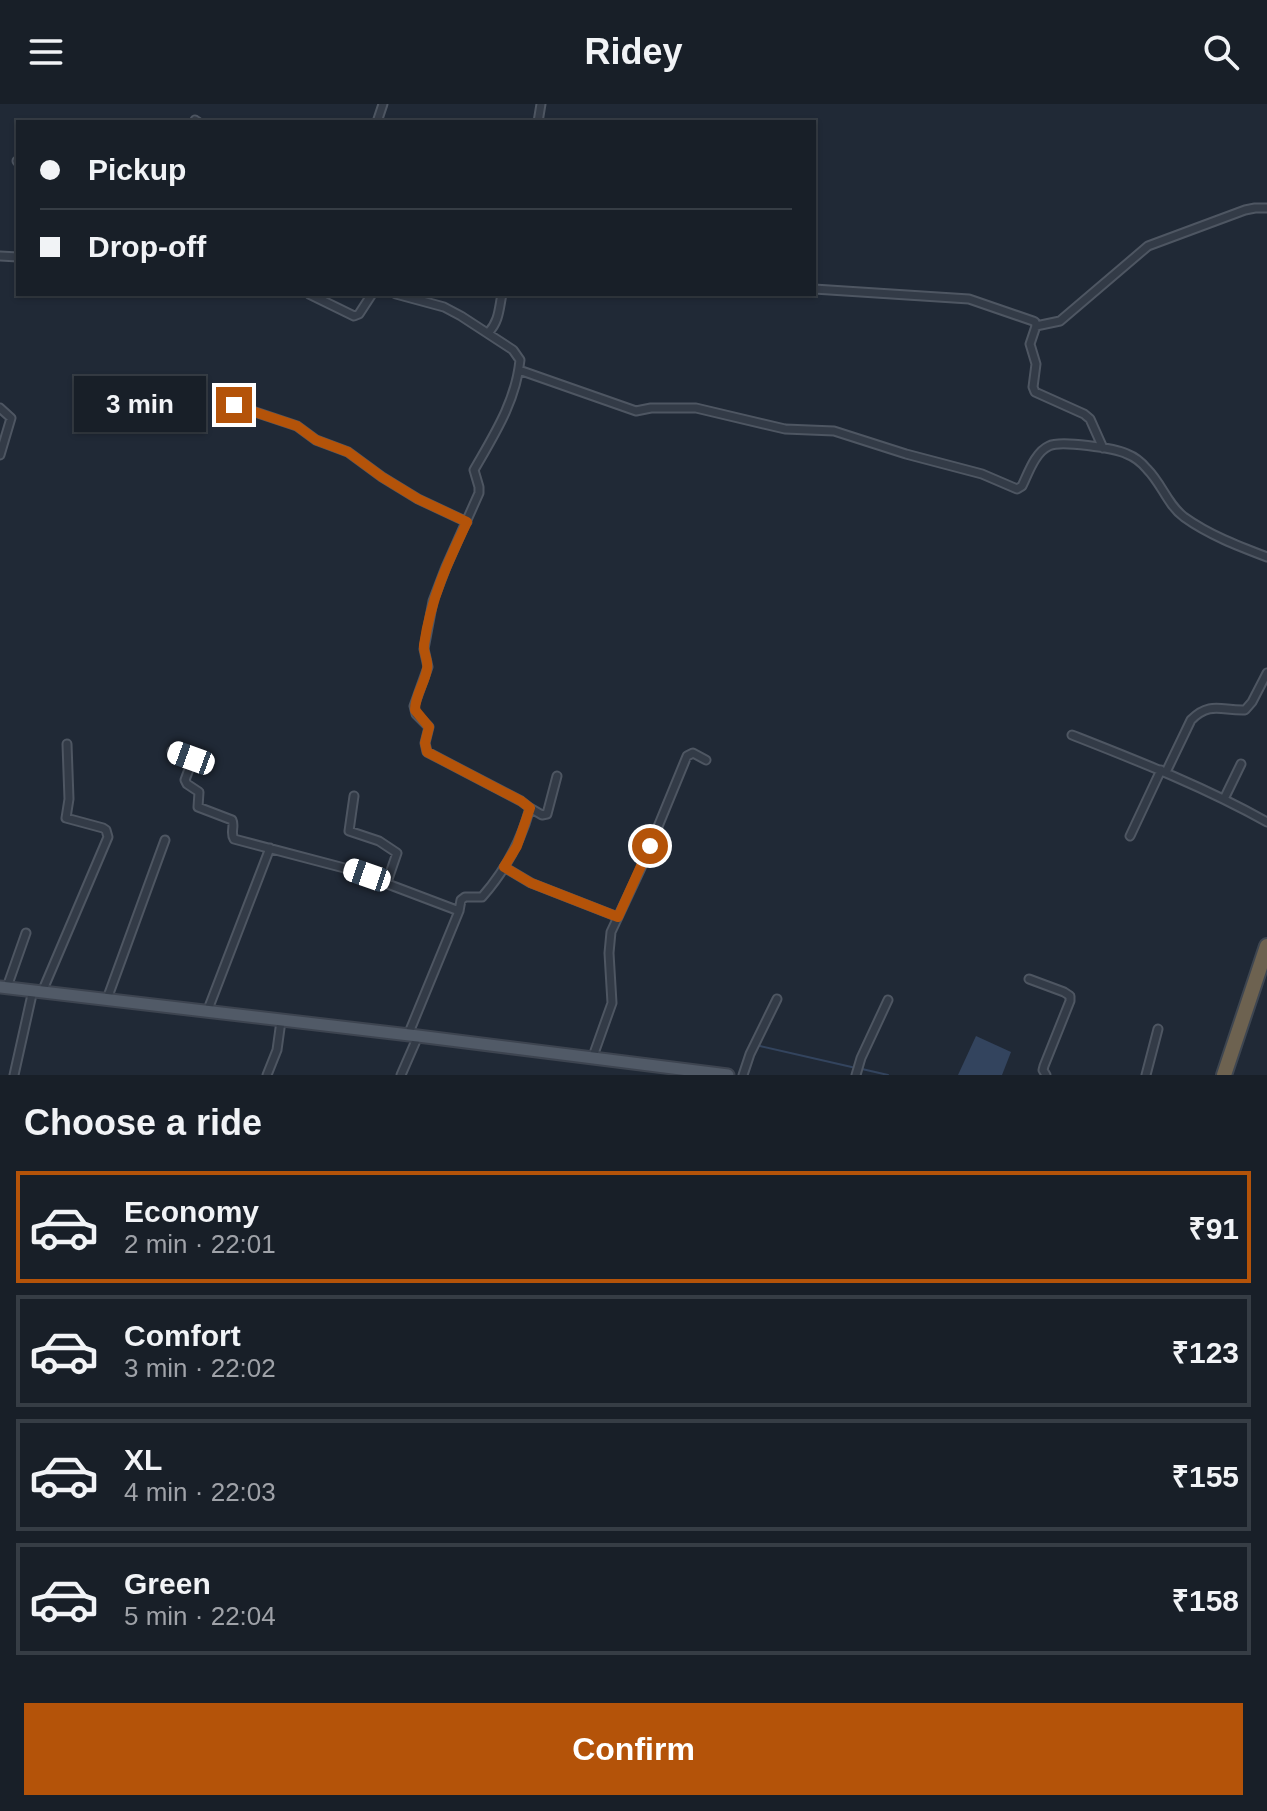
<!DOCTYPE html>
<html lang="en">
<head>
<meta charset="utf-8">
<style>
  :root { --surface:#181f28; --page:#252c34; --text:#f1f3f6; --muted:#9fa2a8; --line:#363d45; --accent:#b45309 }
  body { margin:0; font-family:Helvetica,sans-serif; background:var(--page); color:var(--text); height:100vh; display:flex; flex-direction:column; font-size:30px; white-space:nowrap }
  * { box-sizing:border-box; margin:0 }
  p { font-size:26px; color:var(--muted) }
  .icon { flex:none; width:44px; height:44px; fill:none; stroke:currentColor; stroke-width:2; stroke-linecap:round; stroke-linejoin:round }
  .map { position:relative; height:971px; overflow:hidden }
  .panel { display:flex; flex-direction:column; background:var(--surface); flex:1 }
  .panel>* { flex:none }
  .guide { position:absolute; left:16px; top:16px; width:800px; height:176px; border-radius:0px; box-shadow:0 2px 6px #0004,0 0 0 2px var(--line); display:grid; align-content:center; height:176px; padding:0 24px; background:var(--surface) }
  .end { position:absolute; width:36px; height:36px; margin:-18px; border:10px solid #b45309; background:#fff; box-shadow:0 0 0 4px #fff }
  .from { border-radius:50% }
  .bubble { position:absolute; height:56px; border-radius:0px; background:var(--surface); box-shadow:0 2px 6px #0004,0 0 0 2px var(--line); font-size:26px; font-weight:700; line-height:56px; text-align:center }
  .car { position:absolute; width:24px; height:48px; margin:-24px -12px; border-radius:10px; box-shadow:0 0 6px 2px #0007; background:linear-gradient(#fff 24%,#345 0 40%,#fff 0 76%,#345 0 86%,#fff 0) }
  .guide b { display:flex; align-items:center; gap:28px; height:76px; font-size:30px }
  .guide b+b { border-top:2px solid var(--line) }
  .guide i { width:20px; height:20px; background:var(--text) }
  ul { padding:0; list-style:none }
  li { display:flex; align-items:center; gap:24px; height:112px; margin:0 16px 12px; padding:0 8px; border:4px solid var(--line); border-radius:0px }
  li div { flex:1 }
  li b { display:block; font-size:30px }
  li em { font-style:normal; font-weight:700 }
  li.selected { border-color:var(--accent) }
  li>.icon { width:72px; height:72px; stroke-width:1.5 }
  h2 { padding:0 24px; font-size:36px; line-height:96px }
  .action { display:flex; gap:16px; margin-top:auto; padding:16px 24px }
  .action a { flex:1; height:92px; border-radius:0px; background:var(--accent); color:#fff; font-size:32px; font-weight:700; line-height:92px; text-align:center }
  header { display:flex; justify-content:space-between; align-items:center; height:104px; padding:0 24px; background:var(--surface); font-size:36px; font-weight:700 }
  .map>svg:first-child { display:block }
  .water { fill:#33445e }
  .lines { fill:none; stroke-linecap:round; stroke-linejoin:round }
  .stream { stroke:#33445e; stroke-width:2 }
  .street-casing { stroke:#4e5662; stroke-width:11 }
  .primary-casing { stroke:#3d4450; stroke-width:15 }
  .highway-casing { stroke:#3e4651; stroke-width:18 }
  .street { stroke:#333b47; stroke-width:7 }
  .primary { stroke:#515a67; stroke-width:11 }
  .highway { stroke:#6d6250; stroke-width:14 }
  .route { stroke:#b45309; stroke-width:10 }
</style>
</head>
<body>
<header><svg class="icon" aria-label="menu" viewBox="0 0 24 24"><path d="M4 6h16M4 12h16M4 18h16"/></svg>Ridey<svg class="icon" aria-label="search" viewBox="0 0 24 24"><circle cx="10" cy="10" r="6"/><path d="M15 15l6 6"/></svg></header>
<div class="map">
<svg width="1267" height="971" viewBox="0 0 1267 971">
  <rect width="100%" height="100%" fill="#202936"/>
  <!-- water -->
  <path class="water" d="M976 932 1011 948 1002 971H958Z"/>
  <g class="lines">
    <!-- stream -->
    <path class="stream" d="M760 942 856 964
      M862 965 888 971"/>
    <!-- street casing -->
    <g class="street-casing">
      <path id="street" d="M194 18 195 16 198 18
        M377 18 383 0
        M538 18 541 0
        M17 57 18 58
        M0 152 18 153
        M814 185 969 195 1033 217 1035 218 1036 222
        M309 190 354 212 359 210 372 190
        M396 190 444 203 461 212 513 246 520 256C516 297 494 331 474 366L479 383V389L446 463 433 497 424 545 428 563 414 602 416 610 429 623 425 639 427 648 521 697 530 704C521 737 505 767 482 793H465L461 796 459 807 408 931
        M1036 222 1060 217 1148 142 1245 106 1255 104H1267
        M1036 222 1030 240 1036 260 1033 283 1035 288 1084 310 1090 315 1103 344
        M488 229C499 218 499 205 502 190
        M519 266 636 307 651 304H696L785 325 834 327 906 350 982 370 1017 385 1022 382C1028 370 1035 348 1049 342 1060 336 1115 344 1127 350 1135 353 1142 359 1147 365 1162 380 1167 400 1184 413 1209 431 1238 442 1267 453
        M234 301 297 322 316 336 348 348 382 373 418 395 467 418
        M0 304 11 314 0 351
        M1072 631C1138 657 1205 683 1267 718
        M172 647 191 654 192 657 185 676 187 680 199 688 198 703 232 716C235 722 230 729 234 735L348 765 459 807
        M1166 668 1191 616C1210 597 1222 607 1245 606L1252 598 1267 569
        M354 692 349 727 379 737 397 749 387 778
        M1224 695 1241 660
        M530 704 542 711 547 710 557 672
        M1130 732 1161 666
        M504 763 531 779 618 813
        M1029 875 1064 888 1070 892V897L1044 962 1043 966 1046 971
        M7 883 26 829
        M42 888 108 733 106 726 103 724 66 714 69 695 67 640
        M107 895 165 736
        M207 908 270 744
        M592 955 612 899 609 849 611 828 641 764 687 652 693 649 706 656
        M14 971 33 886
        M267 971 277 946 281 917
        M401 971 418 932
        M743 971 750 950 777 895
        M856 971 861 954 888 896
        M1146 971 1158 925"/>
    </g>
    <!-- primary casing -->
    <g class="primary-casing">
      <path id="primary" d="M0 883 418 932 728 971"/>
    </g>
    <!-- highway casing -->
    <g class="highway-casing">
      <path id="highway" d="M1224 971 1267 842"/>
    </g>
    <!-- street -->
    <use href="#street" class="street"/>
    <!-- primary -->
    <use href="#primary" class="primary"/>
    <!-- highway -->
    <use href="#highway" class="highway"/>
  </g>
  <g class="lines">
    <!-- route -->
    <path class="route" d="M234 301 297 322 316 336 348 348 382 373 418 395 467 418C447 460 431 494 424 541 423 549 429 557 427 565 425 579 415 591 415 606L429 623 425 639 427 648 521 697 530 704 517 742 504 763 531 779 618 813 650 742"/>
  </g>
</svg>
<i class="end from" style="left:650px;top:742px"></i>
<i class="end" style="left:234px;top:301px"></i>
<div class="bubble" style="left:74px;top:272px;width:132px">3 min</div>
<i class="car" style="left:191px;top:654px;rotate:290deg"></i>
<i class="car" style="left:367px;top:771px;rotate:289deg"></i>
<div class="guide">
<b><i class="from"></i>Pickup</b>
<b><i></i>Drop-off</b>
</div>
</div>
<section class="panel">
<h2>Choose a ride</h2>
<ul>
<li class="selected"><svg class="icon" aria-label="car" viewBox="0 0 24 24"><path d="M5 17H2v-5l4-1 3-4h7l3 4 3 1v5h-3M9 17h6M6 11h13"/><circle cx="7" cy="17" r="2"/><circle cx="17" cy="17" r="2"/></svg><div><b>Economy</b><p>2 min · 22:01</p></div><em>₹91</em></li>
<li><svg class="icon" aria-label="car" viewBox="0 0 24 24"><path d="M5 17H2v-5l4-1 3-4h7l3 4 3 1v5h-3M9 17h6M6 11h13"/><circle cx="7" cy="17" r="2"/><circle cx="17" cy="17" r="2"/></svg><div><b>Comfort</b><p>3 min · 22:02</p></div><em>₹123</em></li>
<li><svg class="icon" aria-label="car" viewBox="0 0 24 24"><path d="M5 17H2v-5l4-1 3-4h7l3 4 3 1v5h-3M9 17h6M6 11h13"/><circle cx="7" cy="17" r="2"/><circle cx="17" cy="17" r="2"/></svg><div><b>XL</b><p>4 min · 22:03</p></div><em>₹155</em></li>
<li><svg class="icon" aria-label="car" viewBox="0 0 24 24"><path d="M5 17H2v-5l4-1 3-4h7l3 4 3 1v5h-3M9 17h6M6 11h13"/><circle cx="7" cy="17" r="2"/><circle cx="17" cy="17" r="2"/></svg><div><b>Green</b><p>5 min · 22:04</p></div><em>₹158</em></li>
</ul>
<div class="action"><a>Confirm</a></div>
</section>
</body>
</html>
